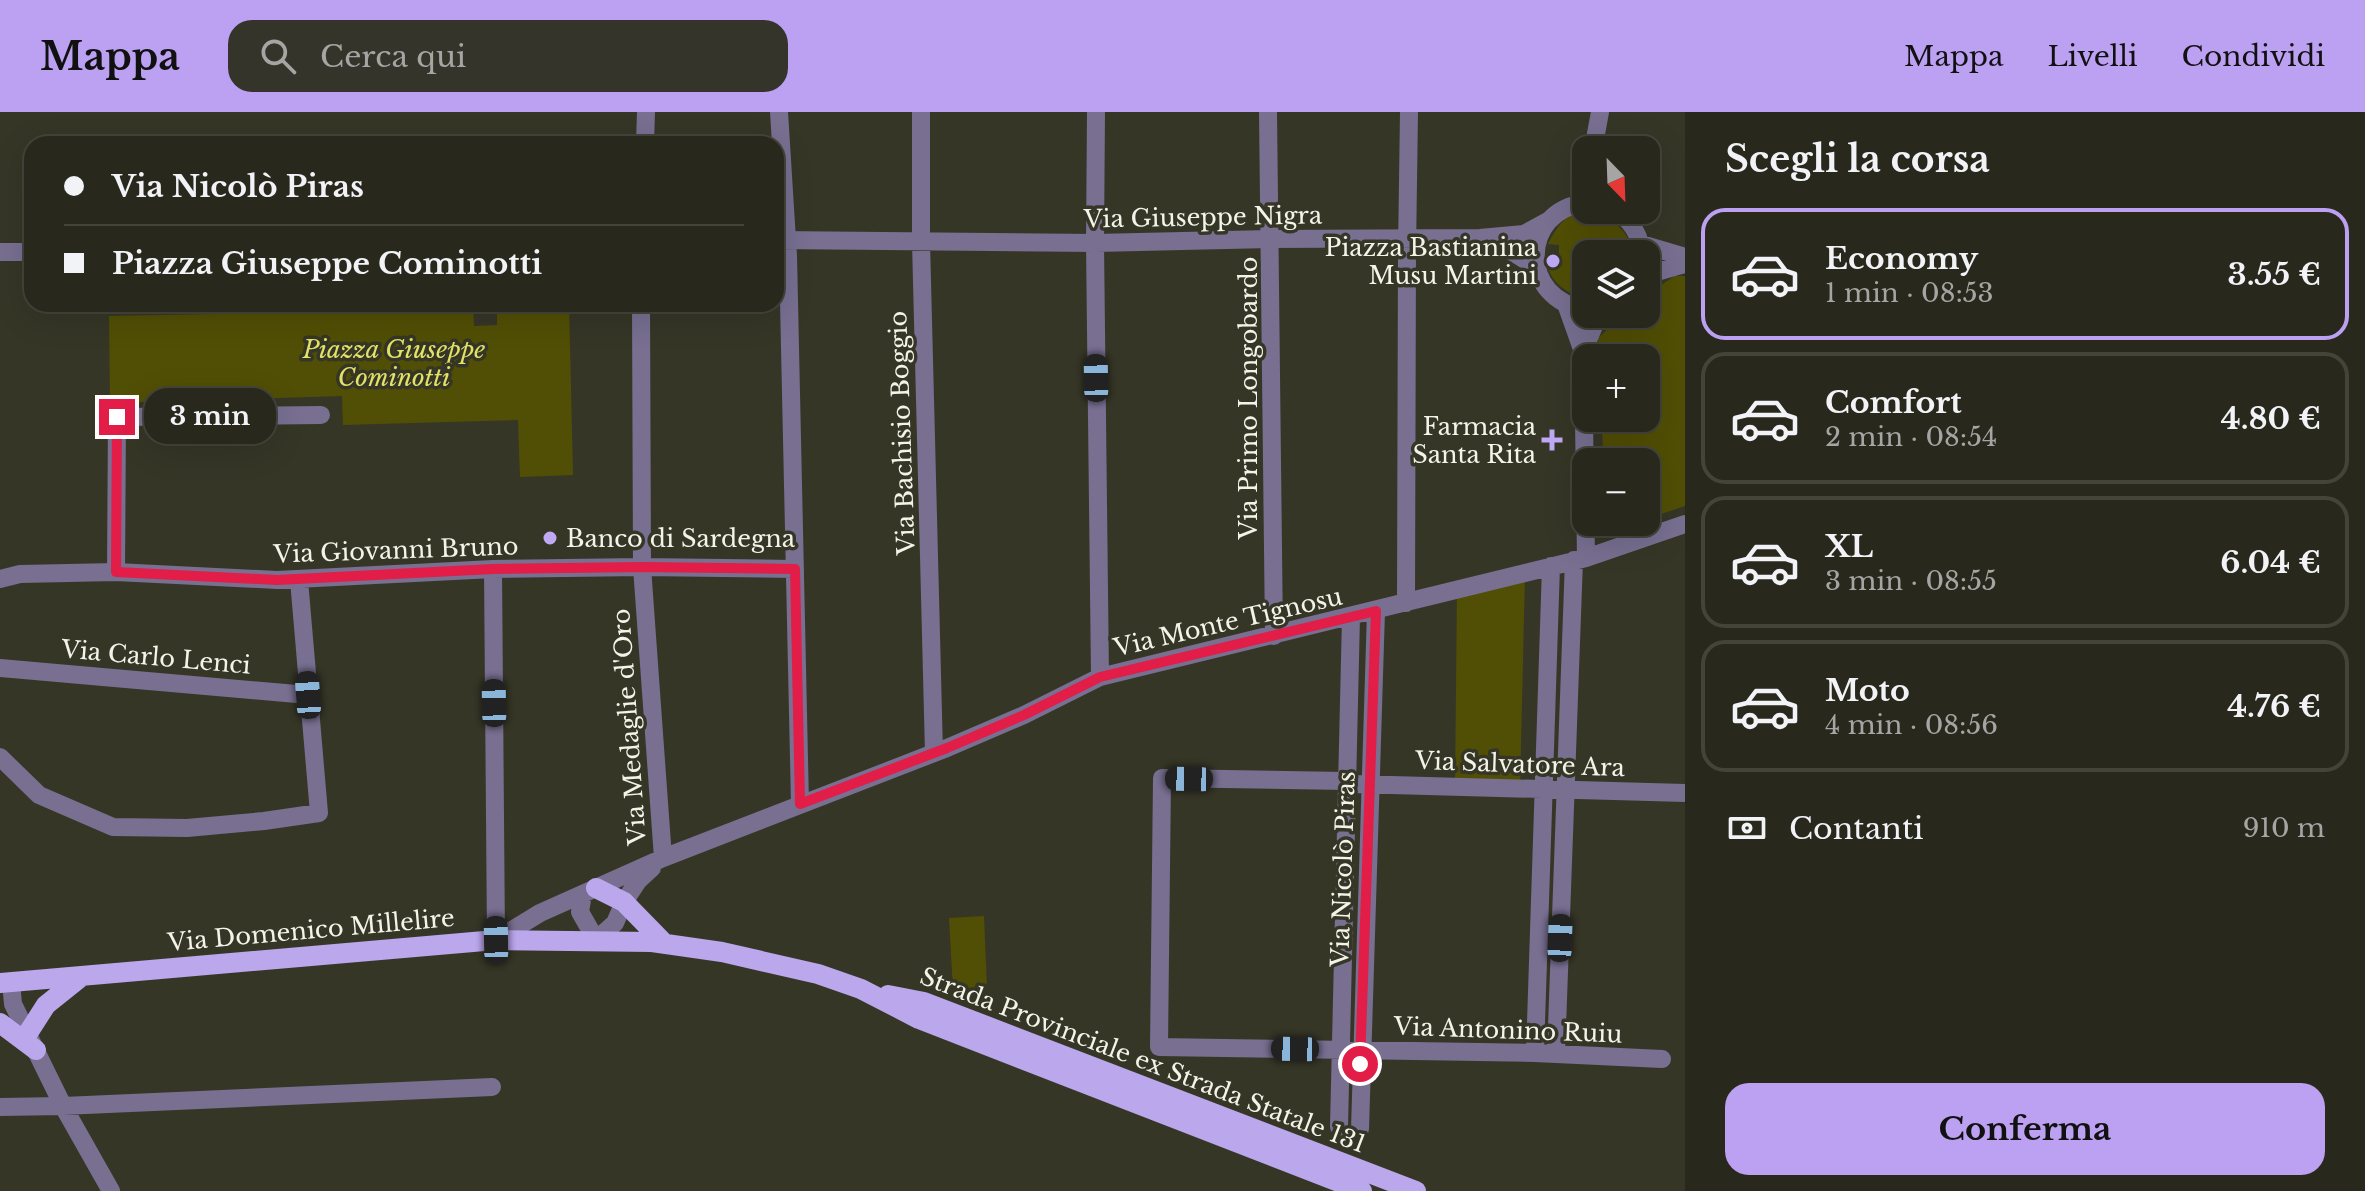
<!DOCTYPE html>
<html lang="it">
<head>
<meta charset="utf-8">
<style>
  :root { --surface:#28281d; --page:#34342a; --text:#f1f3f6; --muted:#a5a6a4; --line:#44443b; --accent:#bca0f2 }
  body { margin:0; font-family:"Libre Baskerville",serif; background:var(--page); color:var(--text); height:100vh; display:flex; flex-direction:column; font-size:30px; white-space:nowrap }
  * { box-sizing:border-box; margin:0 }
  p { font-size:26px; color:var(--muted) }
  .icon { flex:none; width:44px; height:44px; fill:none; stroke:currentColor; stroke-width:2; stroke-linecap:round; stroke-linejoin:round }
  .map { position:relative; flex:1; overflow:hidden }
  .side { display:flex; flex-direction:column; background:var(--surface); width:680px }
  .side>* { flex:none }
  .banner { position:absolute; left:24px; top:24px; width:760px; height:176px; border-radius:24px; box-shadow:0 8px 32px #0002,0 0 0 2px var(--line); display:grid; align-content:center; height:176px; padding:0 40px; background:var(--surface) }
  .needle { width:52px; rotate:157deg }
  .fabs { position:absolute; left:1572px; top:24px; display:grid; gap:16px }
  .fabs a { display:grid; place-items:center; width:88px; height:88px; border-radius:16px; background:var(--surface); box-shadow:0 8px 32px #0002,0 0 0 2px var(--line); font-size:40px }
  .end { position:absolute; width:36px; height:36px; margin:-18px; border:10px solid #e11d48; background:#fff; box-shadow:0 0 0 4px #fff }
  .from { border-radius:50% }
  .bubble { position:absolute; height:56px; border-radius:24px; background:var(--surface); box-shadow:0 8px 32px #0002,0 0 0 2px var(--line); font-size:26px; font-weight:800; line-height:56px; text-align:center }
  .car { position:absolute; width:24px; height:48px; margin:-24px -12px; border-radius:10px; box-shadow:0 0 6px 2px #0007; background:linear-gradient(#222 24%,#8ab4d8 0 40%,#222 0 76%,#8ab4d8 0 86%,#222 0) }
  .banner b { display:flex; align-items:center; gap:28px; height:76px; font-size:30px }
  .banner b+b { border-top:2px solid var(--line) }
  .banner i { width:20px; height:20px; background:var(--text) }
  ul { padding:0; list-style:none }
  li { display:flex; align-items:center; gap:24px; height:132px; margin:0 16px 12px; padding:0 24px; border:4px solid var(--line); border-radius:24px }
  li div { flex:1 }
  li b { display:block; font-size:30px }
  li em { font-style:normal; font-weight:800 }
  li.selected { border-color:var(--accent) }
  li>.icon { width:72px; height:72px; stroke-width:1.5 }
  h2 { padding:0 40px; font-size:36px; line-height:96px }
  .pay { display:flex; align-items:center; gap:20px; height:88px; padding:0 40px; font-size:30px }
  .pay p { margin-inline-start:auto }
  .button { display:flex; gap:16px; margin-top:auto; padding:16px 40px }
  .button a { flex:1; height:92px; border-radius:24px; background:var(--accent); color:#111; font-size:32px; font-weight:800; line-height:92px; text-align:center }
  header { display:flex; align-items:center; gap:48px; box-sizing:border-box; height:112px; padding:0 40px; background:var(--accent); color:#111 }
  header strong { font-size:38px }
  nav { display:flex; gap:44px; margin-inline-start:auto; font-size:28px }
  .search { width:560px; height:72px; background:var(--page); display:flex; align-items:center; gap:20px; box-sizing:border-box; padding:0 28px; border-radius:24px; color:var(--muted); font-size:30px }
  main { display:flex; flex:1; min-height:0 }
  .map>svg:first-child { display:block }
  .green { fill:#514f05 }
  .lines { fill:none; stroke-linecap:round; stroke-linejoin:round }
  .minor { stroke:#786f91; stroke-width:18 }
  .major { stroke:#bba7ec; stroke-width:20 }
  .route { stroke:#e11d48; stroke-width:10 }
  .poi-dot { fill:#bfa9f4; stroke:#363627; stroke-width:3 }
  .labels { text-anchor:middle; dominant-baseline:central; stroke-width:7; stroke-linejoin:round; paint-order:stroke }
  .street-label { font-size:24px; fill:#f3f3e9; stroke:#363627 }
  .poi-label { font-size:24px; fill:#f3f3e9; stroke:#363627; text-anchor:end }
  .park-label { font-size:24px; font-style:italic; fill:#e3e266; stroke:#363627 }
</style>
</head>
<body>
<header>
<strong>Mappa</strong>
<div class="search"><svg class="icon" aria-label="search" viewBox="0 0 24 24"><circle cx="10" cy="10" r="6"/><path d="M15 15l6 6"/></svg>Cerca qui</div>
<nav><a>Mappa</a><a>Livelli</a><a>Condividi</a></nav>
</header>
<main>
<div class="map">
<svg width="1685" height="1079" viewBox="0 0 1685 1079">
  <rect width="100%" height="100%" fill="#363627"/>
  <!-- green -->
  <path class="green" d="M1596 99C1614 110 1631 119 1631 142H1586V186C1566 182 1550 170 1546 149L1559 150V133L1548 132C1561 107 1568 100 1596 99Z
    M1675 164H1685V394L1646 407V350H1604L1601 306H1646V246H1599L1598 226C1611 213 1627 202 1646 202 1646 182 1659 174 1675 164Z
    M269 192H473L474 214 497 213V192H569L573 363 520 365 518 308 343 313 342 284 110 291 109 204 269 201Z
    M1525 461 1520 676 1455 674 1457 478Z
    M984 804 987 876 953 878 949 806Z"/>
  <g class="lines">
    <!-- minor -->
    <path class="minor" d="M779 0 788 144 800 692
      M921 0V130L934 641
      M1096 0 1095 131 1100 565
      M1268 0 1274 524
      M645 32 646 0
      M1593 38 1600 0
      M1586 91C1519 98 1519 189 1586 197
      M1616 98C1631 109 1640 122 1642 142
      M1486 126C1505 138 1519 141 1537 157
      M776 128 1095 131 1270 127 1480 126 1524 122 1548 109
      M1641 132 1685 145
      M0 140H32
      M1646 163 1685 152
      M641 192 642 455 663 746
      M1566 192 1583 240 1586 446
      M1583 240 1599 202
      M493 457 496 828
      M116 460 117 305 321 303
      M0 467 20 462 116 460 277 468 493 457 642 455 795 457
      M1406 491 1407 139 1409 0
      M0 556 308 583
      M0 645 39 683 113 715 187 716 264 709 319 701 299 468
      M583 782 580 800 596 828 615 811 624 790 638 769 652 756
      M496 828 540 801 663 746 947 636 1024 603 1100 565 1586 446 1685 412
      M11 870 13 892 63 994 111 1079
      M1535 941 1551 454
      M1556 942 1574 448
      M1662 947 1535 941 1159 935 1162 666 1346 669 1355 672 1685 681
      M0 995 63 994 492 975
      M1339 1015 1351 505
      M1360 1017 1376 499"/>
    <!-- major -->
    <path class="major" d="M596 776 624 790 665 832
      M0 871 496 828 652 830 722 840 818 862 861 877 919 907 1362 1079
      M888 883 924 890 1416 1079
      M0 911 36 938
      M28 921 46 893 81 865"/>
  </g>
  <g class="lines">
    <!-- route -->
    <path class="route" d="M117 305 116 460 277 468 493 457 642 455 795 457 800 692 947 636 1024 603 1100 565 1376 499 1360 952"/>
  </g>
  <!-- markers -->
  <g class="poi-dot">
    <circle cx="1553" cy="149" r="8"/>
    <path d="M1548 316h8v8h8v8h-8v8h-8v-8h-8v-8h8z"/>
    <circle cx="550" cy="426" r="8"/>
  </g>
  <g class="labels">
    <!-- street labels -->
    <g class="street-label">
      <text transform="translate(1203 105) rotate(-1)">Via Giuseppe Nigra</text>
      <text transform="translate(1248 286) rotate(-90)">Via Primo Longobardo</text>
      <text transform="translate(902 321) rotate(-92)">Via Bachisio Boggio</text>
      <text transform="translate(396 438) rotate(-2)">Via Giovanni Bruno</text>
      <text transform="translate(1228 510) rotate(-13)">Via Monte Tignosu</text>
      <text transform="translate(156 545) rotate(5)">Via Carlo Lenci</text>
      <text transform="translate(629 615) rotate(-94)">Via Medaglie d'Oro</text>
      <text transform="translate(1520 652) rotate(2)">Via Salvatore Ara</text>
      <text transform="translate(1343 757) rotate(-88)">Via Nicolò Piras</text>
      <text transform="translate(311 818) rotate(-5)">Via Domenico Millelire</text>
      <text transform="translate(1508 918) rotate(2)">Via Antonino Ruiu</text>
      <text transform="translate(1143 948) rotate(21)">Strada Provinciale ex Strada Statale 131</text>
    </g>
    <!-- poi labels -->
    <g class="poi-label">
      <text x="1537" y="135">Piazza Bastianina<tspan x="1537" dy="28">Musu Martini</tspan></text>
      <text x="1536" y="314">Farmacia<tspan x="1536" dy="28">Santa Rita</tspan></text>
      <text x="566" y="426" text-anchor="start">Banco di Sardegna</text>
    </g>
    <!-- park labels -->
    <g class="park-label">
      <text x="394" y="237">Piazza Giuseppe<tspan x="394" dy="28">Cominotti</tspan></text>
    </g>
  </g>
</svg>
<div class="fabs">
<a><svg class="needle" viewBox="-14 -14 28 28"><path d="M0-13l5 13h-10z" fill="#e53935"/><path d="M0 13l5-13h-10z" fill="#a5a6a4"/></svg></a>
<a><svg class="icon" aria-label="layers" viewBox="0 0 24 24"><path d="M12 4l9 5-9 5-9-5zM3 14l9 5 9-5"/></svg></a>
<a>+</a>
<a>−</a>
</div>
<i class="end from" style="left:1360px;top:952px"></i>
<i class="end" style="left:117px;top:305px"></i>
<div class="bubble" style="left:144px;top:276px;width:132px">3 min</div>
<i class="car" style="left:1096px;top:266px;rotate:359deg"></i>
<i class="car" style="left:308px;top:583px;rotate:356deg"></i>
<i class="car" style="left:494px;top:591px;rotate:359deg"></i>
<i class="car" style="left:1189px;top:667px;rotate:271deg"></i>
<i class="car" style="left:1560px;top:826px;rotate:2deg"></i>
<i class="car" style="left:496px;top:828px;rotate:359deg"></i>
<i class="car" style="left:1295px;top:937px;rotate:271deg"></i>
<div class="banner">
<b><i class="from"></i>Via Nicolò Piras</b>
<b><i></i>Piazza Giuseppe Cominotti</b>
</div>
</div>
<section class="side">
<h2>Scegli la corsa</h2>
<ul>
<li class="selected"><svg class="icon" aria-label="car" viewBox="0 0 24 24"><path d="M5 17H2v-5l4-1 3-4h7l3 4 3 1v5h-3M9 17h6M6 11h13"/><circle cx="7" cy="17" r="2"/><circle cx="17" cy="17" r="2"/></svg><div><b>Economy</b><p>1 min · 08:53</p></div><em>3.55 €</em></li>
<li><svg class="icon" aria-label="car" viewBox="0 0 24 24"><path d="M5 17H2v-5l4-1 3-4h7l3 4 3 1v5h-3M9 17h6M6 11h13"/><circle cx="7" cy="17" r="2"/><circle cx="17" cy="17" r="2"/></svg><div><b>Comfort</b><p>2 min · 08:54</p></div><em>4.80 €</em></li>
<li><svg class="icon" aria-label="car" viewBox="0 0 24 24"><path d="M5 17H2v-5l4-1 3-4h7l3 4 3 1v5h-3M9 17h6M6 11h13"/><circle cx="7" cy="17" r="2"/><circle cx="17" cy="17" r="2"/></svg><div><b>XL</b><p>3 min · 08:55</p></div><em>6.04 €</em></li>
<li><svg class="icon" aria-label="car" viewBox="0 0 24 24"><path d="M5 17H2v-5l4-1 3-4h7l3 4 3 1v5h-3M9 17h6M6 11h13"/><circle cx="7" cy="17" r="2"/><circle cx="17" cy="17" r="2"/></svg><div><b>Moto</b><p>4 min · 08:56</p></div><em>4.76 €</em></li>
</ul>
<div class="pay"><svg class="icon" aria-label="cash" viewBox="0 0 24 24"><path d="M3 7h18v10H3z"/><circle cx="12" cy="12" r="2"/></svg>Contanti<p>910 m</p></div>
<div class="button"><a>Conferma</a></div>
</section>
</main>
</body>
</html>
